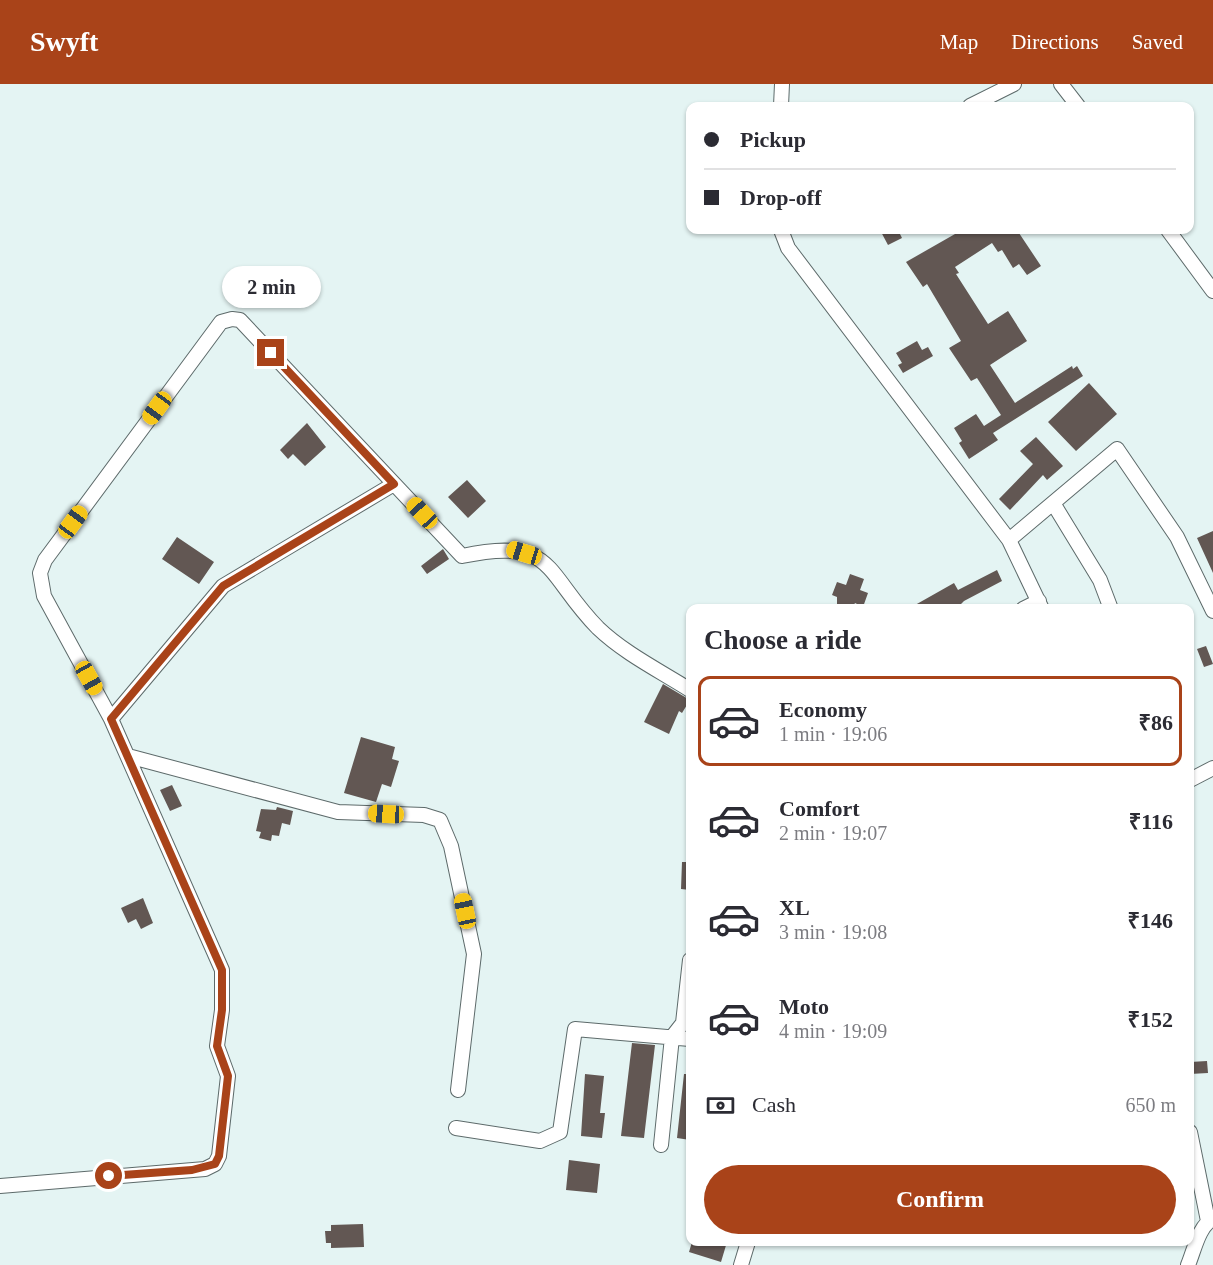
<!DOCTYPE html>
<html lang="en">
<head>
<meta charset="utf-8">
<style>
  :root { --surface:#fff; --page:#f2f2f3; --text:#2b2b33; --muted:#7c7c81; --line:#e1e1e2; --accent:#a94319 }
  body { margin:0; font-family:"Times New Roman",serif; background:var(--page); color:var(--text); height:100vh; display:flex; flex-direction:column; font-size:22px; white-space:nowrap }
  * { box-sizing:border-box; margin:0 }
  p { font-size:20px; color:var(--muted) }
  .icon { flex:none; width:33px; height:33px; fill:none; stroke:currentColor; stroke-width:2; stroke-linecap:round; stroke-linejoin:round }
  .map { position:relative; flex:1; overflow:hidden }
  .panel { position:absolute; left:686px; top:520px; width:508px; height:642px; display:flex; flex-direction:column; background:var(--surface); border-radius:12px; box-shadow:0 2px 4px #0004 }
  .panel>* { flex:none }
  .banner { position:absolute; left:686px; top:18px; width:508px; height:132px; border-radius:12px; box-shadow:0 2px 4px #0004; display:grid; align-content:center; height:132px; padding:0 18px; background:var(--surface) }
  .end { position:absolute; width:27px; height:27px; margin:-14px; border:8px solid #a94319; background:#fff; box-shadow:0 0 0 3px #fff }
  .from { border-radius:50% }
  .bubble { position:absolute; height:42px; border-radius:21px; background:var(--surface); box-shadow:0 2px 4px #0004; font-size:20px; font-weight:800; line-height:42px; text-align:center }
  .car { position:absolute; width:18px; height:36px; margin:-18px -9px; border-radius:8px; box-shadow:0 0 4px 2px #0007; background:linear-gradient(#f5c518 24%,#345 0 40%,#f5c518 0 76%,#345 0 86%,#f5c518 0) }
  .banner b { display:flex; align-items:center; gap:21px; height:57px; font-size:22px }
  .banner b+b { border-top:2px solid var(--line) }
  .banner i { width:15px; height:15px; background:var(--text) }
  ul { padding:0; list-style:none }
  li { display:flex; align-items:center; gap:18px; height:90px; margin:0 12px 9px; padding:0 6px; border:3px solid transparent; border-radius:12px }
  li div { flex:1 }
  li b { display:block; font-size:22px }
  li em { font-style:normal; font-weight:800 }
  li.current { border-color:var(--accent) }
  li>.icon { width:54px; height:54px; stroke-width:1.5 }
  h2 { padding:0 18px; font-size:27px; line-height:72px }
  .pay { display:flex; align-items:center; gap:15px; height:66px; padding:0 18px; font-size:22px }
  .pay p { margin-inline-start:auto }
  .action { display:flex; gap:12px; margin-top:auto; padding:12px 18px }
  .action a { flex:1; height:69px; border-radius:36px; background:var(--accent); color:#fff; font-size:24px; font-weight:800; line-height:69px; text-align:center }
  header { display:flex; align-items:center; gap:36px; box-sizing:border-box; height:84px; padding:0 30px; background:var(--accent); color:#fff }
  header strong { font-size:28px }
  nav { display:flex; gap:33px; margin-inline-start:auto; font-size:21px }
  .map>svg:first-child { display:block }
  .building { fill:#625753 }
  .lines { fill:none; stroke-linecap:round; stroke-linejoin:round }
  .minor-casing { stroke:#5d6a6a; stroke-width:16 }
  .minor { stroke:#fff; stroke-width:14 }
  .route { stroke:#a94319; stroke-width:8 }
</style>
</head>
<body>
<header>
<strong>Swyft</strong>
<nav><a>Map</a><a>Directions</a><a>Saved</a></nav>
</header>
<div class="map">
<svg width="1213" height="1181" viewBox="0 0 1213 1181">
  <rect width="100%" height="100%" fill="#e4f4f3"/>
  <!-- building -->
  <path class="building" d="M880 146H898L902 154 888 161Z
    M962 146H1017L1041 182 1027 191 1019 180 1013 184 1002 166 998 168 992 159 955 183 959 189 956 190 988 240 1008 227 1027 257 990 281 1015 319 1072 282 1073 285 1077 282 1083 292 993 349 998 356 969 375 959 359 962 357 954 344 976 330 984 342 1001 331 977 294 971 297 949 264 961 257 927 200 923 203 906 178Z
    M917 257 922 266 928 263 933 272 903 289 898 281 902 279 896 269Z
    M1089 299 1117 330 1076 367 1048 338Z
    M307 339 326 363 305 382 293 370 288 375 280 366Z
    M1036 353 1063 382 1047 396 1043 391 1010 426 999 415 1033 380 1020 367Z
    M467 396 486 417 468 434 448 413Z
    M1213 447V489L1197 454Z
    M177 453 214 478 199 500 162 475Z
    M443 465 449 475 427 490 421 482Z
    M997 486 1002 497 964 517 959 522 961 525H908L954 499 958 506Z
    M850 490 864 495 860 506 868 509 863 523 855 519 852 525H837V513L832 511 837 498 846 501Z
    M1206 562 1213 580 1204 583 1197 565Z
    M663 600 690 616 682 629 679 627 669 650 644 638Z
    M361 653 395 663 392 675 399 677 391 703 382 700 376 718 344 709Z
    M172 701 182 722 170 727 160 706Z
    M277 723 293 727 290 741 282 739 279 752 272 751 271 757 259 754 261 748 256 747 261 725 276 726Z
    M682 778H690V806L681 805Z
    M143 814 153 839 141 845 136 835 128 839 121 824Z
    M632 959 655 961 644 1054 621 1052Z
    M1207 977 1208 989 1190 990V978Z
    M585 990 604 992 600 1029H605L602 1054 581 1052Z
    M684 990H690V1056L677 1054Z
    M569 1076 600 1080 597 1109 566 1106Z
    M363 1140 364 1163 331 1164V1159H326L325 1147H331V1141Z
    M692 1158H727L721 1178 689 1168Z"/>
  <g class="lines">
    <!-- minor casing -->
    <g class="minor-casing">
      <path id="minor" d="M1061 0 1078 22
        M781 22 782 0
        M970 22 1014 0
        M781 146 788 164 1009 456 1042 525
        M1168 146 1213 207
        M1053 419 1100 496 1111 525
        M1009 456 1117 365 1177 453 1213 527
        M1023 525 1039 517
        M111 635 223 502 394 400
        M128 672 338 728 424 731 440 736 451 762 474 870 458 1006
        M1190 696 1213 684
        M456 1044 540 1057 560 1048 575 945 690 955
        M1190 1048 1208 1137
        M661 1061 672 953 683 939 690 876
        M0 1102 205 1085 215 1080 219 1072 228 992 217 962 222 926V886L111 635 44 512 40 489 45 476 221 238 232 235 240 236 462 472C556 452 544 489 598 544 624 569 660 587 690 606
        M741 1181 748 1158
        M1188 1181C1194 1167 1199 1141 1213 1135"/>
    </g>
    <!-- minor -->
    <use href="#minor" class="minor"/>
  </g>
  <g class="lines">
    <!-- route -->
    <path class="route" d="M109 1092 192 1086 215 1080 219 1072 228 992 217 962 222 926V886L111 635 223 502 394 400 271 269"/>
  </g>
</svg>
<i class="end from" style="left:109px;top:1092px"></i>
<i class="end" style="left:271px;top:269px"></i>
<div class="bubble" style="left:222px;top:182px;width:99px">2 min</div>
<i class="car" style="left:157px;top:324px;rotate:216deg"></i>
<i class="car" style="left:422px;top:429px;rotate:317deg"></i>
<i class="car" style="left:73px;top:438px;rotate:36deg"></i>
<i class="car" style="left:524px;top:469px;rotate:287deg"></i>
<i class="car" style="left:89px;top:594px;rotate:151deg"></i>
<i class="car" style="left:386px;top:730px;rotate:273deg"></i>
<i class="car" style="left:465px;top:827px;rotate:348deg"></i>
<div class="banner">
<b><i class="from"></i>Pickup</b>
<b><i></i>Drop-off</b>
</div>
<section class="panel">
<h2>Choose a ride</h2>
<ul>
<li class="current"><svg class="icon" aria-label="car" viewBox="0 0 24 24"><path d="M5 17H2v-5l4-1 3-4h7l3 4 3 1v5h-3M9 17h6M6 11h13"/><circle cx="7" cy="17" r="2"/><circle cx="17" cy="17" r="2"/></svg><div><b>Economy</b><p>1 min · 19:06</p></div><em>₹86</em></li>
<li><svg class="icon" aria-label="car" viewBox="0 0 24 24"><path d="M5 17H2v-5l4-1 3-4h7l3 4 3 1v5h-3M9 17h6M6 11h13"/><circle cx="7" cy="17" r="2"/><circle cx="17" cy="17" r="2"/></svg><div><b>Comfort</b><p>2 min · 19:07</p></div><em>₹116</em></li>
<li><svg class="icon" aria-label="car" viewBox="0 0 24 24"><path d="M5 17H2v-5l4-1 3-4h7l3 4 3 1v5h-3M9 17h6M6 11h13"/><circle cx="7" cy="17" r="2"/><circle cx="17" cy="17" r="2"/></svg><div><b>XL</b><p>3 min · 19:08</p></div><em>₹146</em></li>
<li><svg class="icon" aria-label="car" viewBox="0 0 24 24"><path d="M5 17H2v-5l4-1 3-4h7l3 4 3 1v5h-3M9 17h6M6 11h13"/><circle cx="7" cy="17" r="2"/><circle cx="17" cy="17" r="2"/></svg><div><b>Moto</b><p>4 min · 19:09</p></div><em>₹152</em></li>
</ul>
<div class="pay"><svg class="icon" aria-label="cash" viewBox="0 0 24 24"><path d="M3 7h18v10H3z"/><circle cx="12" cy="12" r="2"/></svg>Cash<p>650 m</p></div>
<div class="action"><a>Confirm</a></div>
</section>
</div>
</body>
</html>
